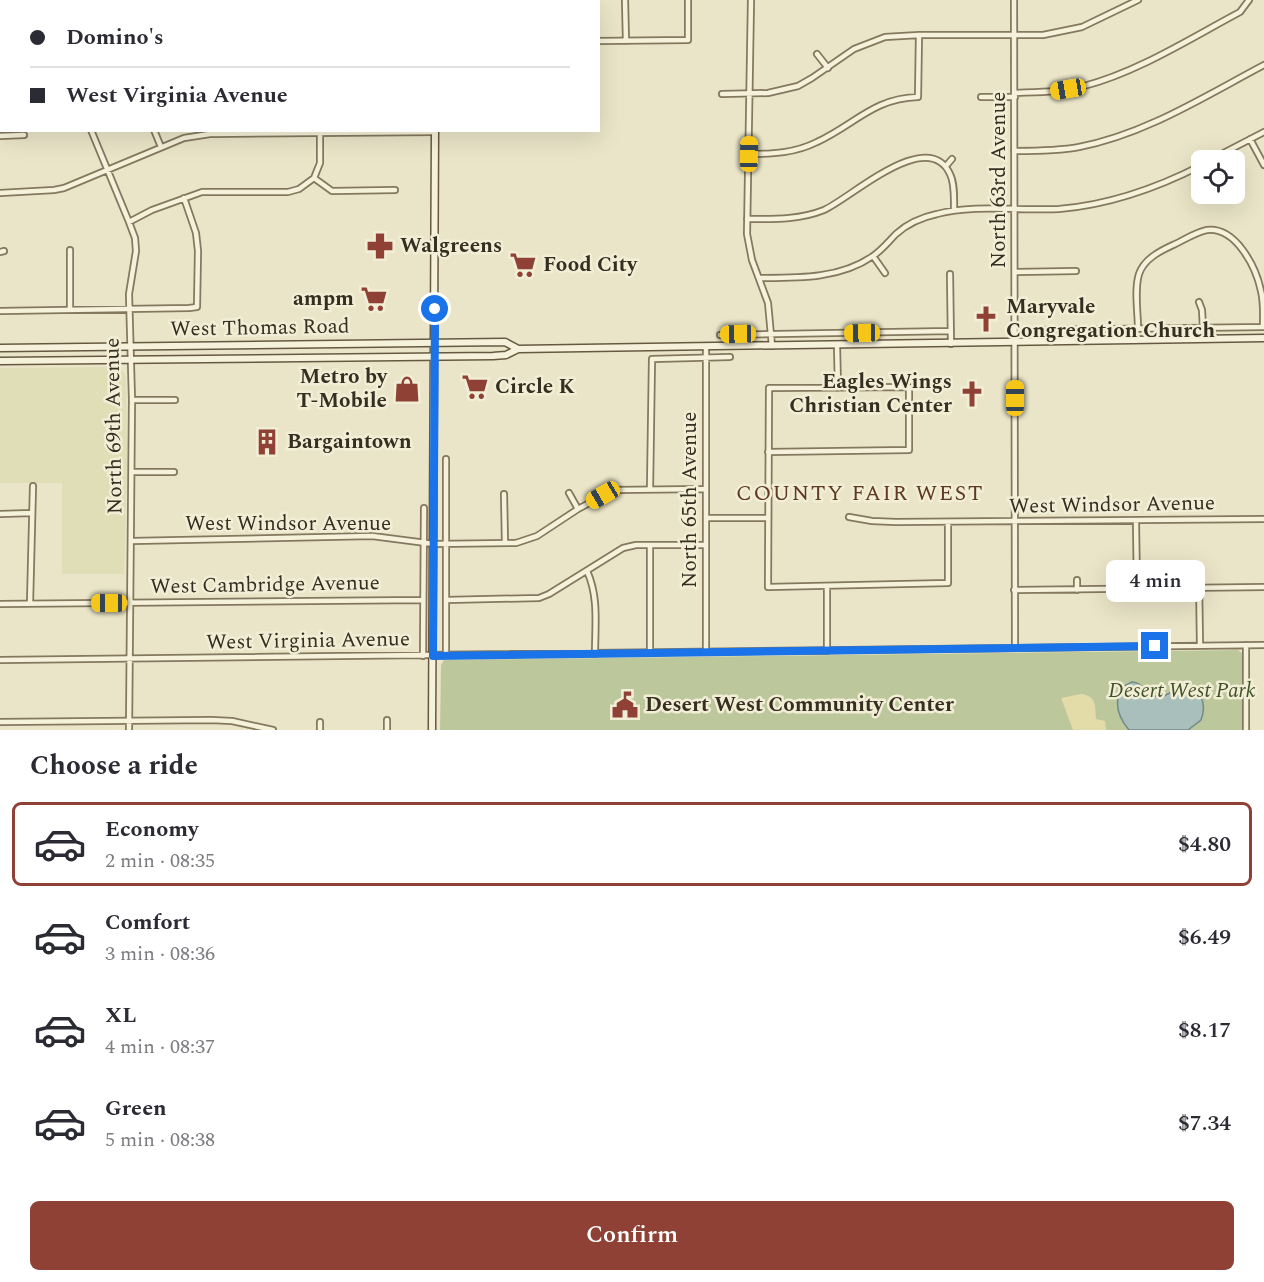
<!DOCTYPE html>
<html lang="en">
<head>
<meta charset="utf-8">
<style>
  :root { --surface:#fff; --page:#f2f2f3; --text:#2b2b33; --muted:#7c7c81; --line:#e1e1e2; --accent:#8e4134 }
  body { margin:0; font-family:Spectral,serif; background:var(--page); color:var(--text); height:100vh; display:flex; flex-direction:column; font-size:22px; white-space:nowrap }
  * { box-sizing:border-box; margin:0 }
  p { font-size:20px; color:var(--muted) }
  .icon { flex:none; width:33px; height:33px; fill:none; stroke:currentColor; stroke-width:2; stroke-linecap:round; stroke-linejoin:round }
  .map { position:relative; height:730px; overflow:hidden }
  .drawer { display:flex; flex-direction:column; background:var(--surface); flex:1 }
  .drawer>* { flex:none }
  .hud { position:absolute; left:0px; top:0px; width:600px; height:132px; box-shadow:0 6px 24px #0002; display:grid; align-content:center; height:132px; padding:0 30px; background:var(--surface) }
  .fabs { position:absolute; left:1191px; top:150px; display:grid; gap:12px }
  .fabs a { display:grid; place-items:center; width:54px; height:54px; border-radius:9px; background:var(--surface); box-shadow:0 6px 24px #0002; font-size:30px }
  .end { position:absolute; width:27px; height:27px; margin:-14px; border:8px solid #1a73e8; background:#fff; box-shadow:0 0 0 3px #fff }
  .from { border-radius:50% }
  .bubble { position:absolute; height:42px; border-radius:9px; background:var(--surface); box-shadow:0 6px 24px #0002; font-size:20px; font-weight:600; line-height:42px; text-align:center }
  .car { position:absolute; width:18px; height:36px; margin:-18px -9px; border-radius:8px; box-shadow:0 0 4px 2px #0007; background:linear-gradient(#f5c518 24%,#345 0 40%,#f5c518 0 76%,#345 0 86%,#f5c518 0) }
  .hud b { display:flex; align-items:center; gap:21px; height:57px; font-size:22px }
  .hud b+b { border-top:2px solid var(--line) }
  .hud i { width:15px; height:15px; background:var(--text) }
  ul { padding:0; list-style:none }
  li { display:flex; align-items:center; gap:18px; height:84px; margin:0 12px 9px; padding:0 18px; border:3px solid transparent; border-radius:9px }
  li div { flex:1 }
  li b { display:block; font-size:22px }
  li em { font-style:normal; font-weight:600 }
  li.on { border-color:var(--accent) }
  li>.icon { width:54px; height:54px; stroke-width:1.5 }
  h2 { padding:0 30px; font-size:27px; line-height:72px }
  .cta { display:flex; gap:12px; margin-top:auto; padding:12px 30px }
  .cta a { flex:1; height:69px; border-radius:9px; background:var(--accent); color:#fff; font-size:24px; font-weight:600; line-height:69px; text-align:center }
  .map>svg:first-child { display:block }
  .farmland { fill:#dfdeb6 }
  .green { fill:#bcc79c }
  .sand { fill:#e3dca8 }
  .water { fill:#a8bfbb; stroke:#708c89; stroke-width:1.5 }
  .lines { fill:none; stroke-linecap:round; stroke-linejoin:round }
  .minor-casing { stroke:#84785e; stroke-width:8 }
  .secondary-casing { stroke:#665941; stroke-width:9 }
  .minor { stroke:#f6f1da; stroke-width:4.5 }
  .secondary { stroke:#f6f1da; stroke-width:6 }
  .route { stroke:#1a73e8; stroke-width:8 }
  .labels { text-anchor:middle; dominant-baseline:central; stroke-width:5; stroke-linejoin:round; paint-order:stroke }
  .street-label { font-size:21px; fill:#362e21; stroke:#f2eed6 }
  .poi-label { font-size:21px; font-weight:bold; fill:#362e21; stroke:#f2eed6; text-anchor:start }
  .park-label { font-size:21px; font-style:italic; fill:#415129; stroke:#f2eed6 }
  .neighbourhood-label { font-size:22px; letter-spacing:1.5px; fill:#5f3924; stroke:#f2eed6 }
</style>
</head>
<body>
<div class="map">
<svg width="1264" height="730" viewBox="0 0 1264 730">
  <rect width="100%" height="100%" fill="#eae5c8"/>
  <!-- farmland -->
  <path class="farmland" d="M121 367 126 377 127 464 124 574H62V483H0V368Z"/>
  <!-- green -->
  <path class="green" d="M1238 650 1242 653V730H440L441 665 444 660H448Z"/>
  <!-- sand -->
  <path class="sand" d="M1081 694C1097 696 1095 706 1096 719L1105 721 1106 730H1073L1061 698Z"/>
  <!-- water -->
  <path class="water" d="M1132 682C1144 683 1145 693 1155 696 1170 701 1184 672 1201 697 1205 705 1204 712 1201 720L1188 730H1129C1118 717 1113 703 1122 687Z"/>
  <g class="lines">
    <!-- minor casing -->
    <g class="minor-casing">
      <path id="minor" d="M125 0V2
        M315 0V2
        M448 0V2
        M625 0 626 41
        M751 0 747 234 752 260 768 303 772 346
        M1014 0 1015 648
        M0 16H2
        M598 41 688 40V0
        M817 54 828 68
        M0 77H2
        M1015 93C1038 92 1062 92 1084 86 1138 72 1191 38 1240 12L1249 0
        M722 94 768 93 798 86 812 78 854 49 885 37 919 35H1043L1082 27 1138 0
        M981 97H1015
        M91 130 129 222 135 238 136 251 129 294 132 400 129 730
        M154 130 161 147
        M0 136 24 135
        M1250 139 1264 165
        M1014 151C1036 151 1058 151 1079 147 1146 134 1205 96 1264 65
        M749 154C773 154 795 153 817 142 854 125 874 98 918 97L919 35
        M1210 160 1264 132
        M946 166 952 159
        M314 178 320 163V133
        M0 193 54 190 64 188 184 138 210 134 435 132
        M747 219C773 219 799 220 824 210 851 198 928 126 950 174 955 184 954 199 954 210
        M129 222 152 210 202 192H288L299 189 314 178 332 191 395 190
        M70 250V309
        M0 252 4 251
        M873 256 885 273
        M1016 272 1076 271
        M950 274 951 344
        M759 278C798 278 840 279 873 256 882 250 889 241 896 234 907 224 923 217 937 214 974 204 1020 211 1059 209 1109 205 1157 188 1202 165
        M1199 302 1202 310 1203 328
        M0 311 189 308 197 307 198 251 196 233 184 198
        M1138 329C1138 312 1134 290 1139 274 1144 259 1160 251 1173 245 1184 240 1196 232 1207 230 1236 227 1256 267 1261 291 1264 303 1263 315 1263 327
        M720 335 951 331
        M1034 342V330L1264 327
        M837 345 838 388
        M706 347V652
        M132 400H175
        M768 452 909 450V387L769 388 768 587 948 583V522
        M132 472H174
        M650 489 652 359 730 357
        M569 493 578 509
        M504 494 505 543
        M0 514 32 513
        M849 517 872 521 896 522 1264 519
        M706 518H767
        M1136 522 1137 588
        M132 541 372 536 434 544 516 543 537 536 578 509 614 490 706 489
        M650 545V652
        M587 571C599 597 595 626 595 654
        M1199 577 1200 646
        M1077 580V590
        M827 586V651
        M1014 590 1264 587
        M446 600 539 598 549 594 623 548 636 545H706
        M30 603 33 486
        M0 604 423 600
        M446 655V459
        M423 656 424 508
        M0 660 1264 645
        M387 720V730
        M0 722 211 720 232 721 273 730
        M320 722V730
        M1246 730V645"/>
    </g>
    <!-- secondary casing -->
    <g class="secondary-casing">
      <path id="secondary" d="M435 2V0
        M0 348 505 342 518 349
        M0 361 493 356 506 355 518 349 1264 338
        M432 730 435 130"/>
    </g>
    <!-- minor -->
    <use href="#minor" class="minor"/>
    <!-- secondary -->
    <use href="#secondary" class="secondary"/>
  </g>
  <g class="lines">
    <!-- route -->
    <path class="route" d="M435 309 433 656 1155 646"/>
  </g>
  <!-- icons -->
  <defs>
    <g id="pharmacy-bare" transform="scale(2.07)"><path d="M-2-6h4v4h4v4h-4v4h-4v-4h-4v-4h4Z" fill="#8e4134" stroke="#f2eed6" stroke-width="2.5" paint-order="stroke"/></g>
    <g id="supermarket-bare" transform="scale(2.07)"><path d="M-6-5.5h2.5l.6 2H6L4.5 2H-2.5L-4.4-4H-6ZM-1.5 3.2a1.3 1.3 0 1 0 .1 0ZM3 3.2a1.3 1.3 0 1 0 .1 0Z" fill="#8e4134" stroke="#f2eed6" stroke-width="2.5" paint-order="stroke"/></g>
    <g id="church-bare" transform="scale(2.07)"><path d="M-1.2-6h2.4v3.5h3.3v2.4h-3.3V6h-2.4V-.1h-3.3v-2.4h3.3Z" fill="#8e4134" stroke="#f2eed6" stroke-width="2.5" paint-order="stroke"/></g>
    <g id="shop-bare" transform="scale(2.07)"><path d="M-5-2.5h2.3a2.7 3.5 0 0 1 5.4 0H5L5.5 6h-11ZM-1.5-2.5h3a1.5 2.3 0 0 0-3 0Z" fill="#8e4134" stroke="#f2eed6" stroke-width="2.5" paint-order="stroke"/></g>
    <g id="building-bare" transform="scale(2.07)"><path d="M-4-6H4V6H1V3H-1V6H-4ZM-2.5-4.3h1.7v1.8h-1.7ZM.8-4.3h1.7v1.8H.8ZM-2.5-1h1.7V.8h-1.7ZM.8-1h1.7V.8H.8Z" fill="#8e4134" stroke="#f2eed6" stroke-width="2.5" paint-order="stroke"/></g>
    <g id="civic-bare" transform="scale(2.07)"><path d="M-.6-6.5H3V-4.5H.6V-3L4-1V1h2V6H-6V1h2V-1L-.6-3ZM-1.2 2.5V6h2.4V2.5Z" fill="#8e4134" stroke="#f2eed6" stroke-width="2.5" paint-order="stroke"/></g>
  </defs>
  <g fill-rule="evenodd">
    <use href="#pharmacy-bare" x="380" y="246"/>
    <use href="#supermarket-bare" x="523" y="265"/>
    <use href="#supermarket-bare" x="374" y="299"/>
    <use href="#church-bare" x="986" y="319"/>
    <use href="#supermarket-bare" x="475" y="387"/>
    <use href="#shop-bare" x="407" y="389"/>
    <use href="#church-bare" x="972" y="394"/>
    <use href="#building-bare" x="267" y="442"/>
    <use href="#civic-bare" x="625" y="705"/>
  </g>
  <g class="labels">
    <!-- street labels -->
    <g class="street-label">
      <text transform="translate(999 180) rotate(-90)">North 63rd Avenue</text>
      <text transform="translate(260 328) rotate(-1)">West Thomas Road</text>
      <text transform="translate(114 426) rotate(-91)">North 69th Avenue</text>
      <text transform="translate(690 500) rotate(-90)">North 65th Avenue</text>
      <text transform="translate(1112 505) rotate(-1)">West Windsor Avenue</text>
      <text x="288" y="524">West Windsor Avenue</text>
      <text transform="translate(265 585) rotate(-1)">West Cambridge Avenue</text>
      <text transform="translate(308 641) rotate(-1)">West Virginia Avenue</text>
    </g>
    <!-- poi labels -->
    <g class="poi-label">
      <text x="400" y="246">Walgreens</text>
      <text x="543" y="265">Food City</text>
      <text x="354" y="299" text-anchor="end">ampm</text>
      <text x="1006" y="307">Maryvale<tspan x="1006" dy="24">Congregation Church</tspan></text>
      <text x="387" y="377" text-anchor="end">Metro by<tspan x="387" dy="24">T-Mobile</tspan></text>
      <text x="952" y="382" text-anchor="end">Eagles Wings<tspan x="952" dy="24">Christian Center</tspan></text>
      <text x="495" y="387">Circle K</text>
      <text x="287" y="442">Bargaintown</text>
      <text x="645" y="705">Desert West Community Center</text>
    </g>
    <!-- park labels -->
    <g class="park-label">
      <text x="1182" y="691">Desert West Park</text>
    </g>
    <!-- neighbourhood labels -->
    <g class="neighbourhood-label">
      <text x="860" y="493">COUNTY FAIR WEST</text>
    </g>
  </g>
</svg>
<div class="fabs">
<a><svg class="icon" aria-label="locate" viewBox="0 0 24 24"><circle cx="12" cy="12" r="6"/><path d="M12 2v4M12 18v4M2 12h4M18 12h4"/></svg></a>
</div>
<i class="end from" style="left:435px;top:309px"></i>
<i class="end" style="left:1155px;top:646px"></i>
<div class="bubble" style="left:1106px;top:560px;width:99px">4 min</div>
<i class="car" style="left:1068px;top:89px;rotate:260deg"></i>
<i class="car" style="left:749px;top:154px;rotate:1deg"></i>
<i class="car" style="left:862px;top:333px;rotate:269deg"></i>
<i class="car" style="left:738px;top:334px;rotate:269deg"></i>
<i class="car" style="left:1015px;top:398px;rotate:0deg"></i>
<i class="car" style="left:603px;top:495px;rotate:240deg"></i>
<i class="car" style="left:109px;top:603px;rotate:270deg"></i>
<div class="hud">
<b><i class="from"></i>Domino's</b>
<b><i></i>West Virginia Avenue</b>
</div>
</div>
<section class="drawer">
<h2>Choose a ride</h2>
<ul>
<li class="on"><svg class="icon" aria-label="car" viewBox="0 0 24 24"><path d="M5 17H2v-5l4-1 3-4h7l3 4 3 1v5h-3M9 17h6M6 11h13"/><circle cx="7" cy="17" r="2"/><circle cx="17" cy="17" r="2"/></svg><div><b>Economy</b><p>2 min · 08:35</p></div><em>$4.80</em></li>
<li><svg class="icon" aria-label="car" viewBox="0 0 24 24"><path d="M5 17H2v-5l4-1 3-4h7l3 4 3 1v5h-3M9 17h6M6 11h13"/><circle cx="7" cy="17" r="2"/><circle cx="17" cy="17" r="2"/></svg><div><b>Comfort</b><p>3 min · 08:36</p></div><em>$6.49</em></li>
<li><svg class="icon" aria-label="car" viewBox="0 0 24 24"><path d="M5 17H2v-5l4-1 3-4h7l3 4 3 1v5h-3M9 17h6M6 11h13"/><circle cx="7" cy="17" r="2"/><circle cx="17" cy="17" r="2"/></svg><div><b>XL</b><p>4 min · 08:37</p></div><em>$8.17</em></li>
<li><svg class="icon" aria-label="car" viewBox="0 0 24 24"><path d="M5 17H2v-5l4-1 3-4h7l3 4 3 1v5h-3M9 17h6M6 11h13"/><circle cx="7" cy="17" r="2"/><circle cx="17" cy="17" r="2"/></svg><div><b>Green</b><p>5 min · 08:38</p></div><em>$7.34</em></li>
</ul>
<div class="cta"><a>Confirm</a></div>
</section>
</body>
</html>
